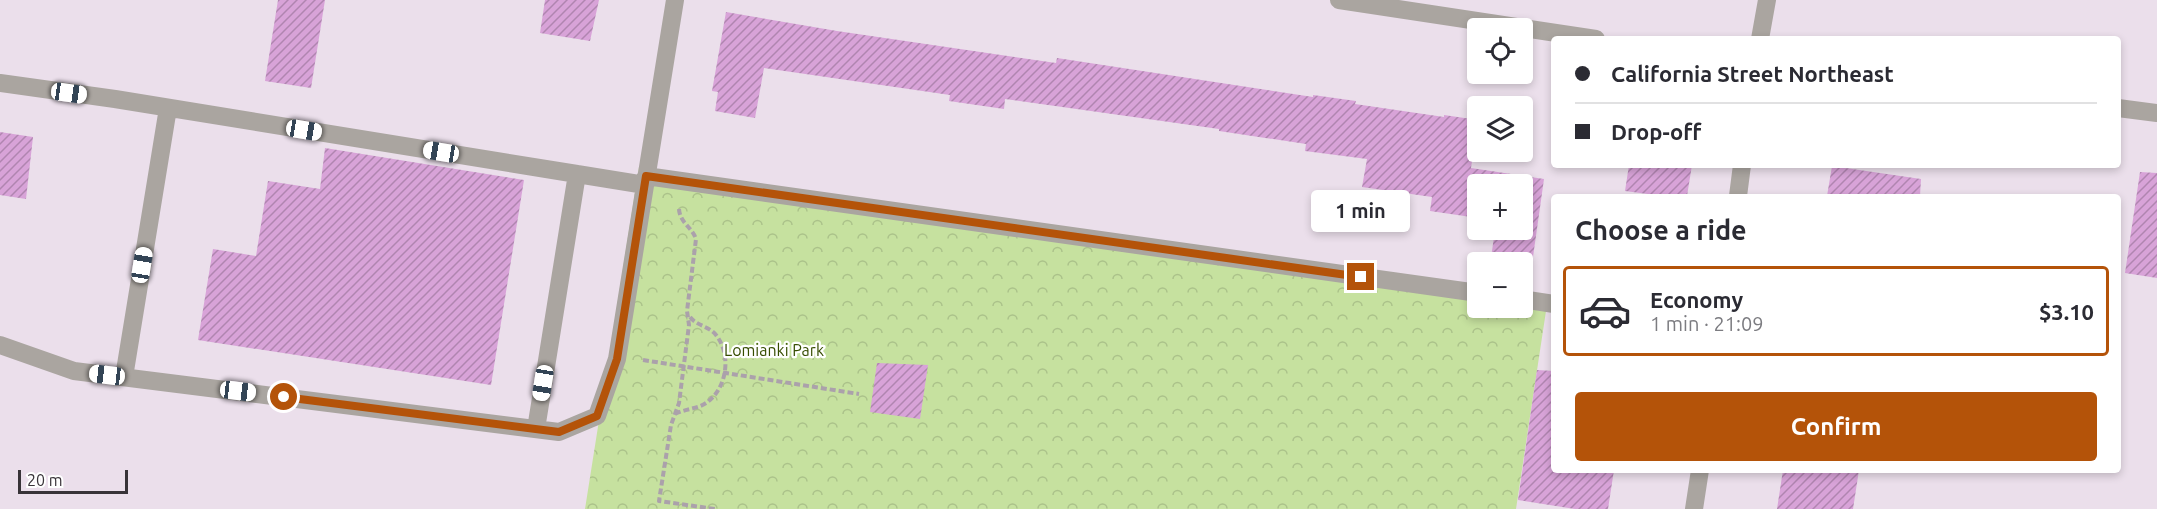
<!DOCTYPE html>
<html lang="en">
<head>
<meta charset="utf-8">
<style>
  :root { --surface:#fff; --page:#f7f7f7; --text:#2b2b33; --muted:#7c7c81; --line:#e1e1e2; --accent:#b45309 }
  body { margin:0; font-family:Ubuntu,sans-serif; background:var(--page); color:var(--text); height:100vh; display:flex; flex-direction:column; font-size:22px; white-space:nowrap }
  * { box-sizing:border-box; margin:0 }
  p { font-size:20px; color:var(--muted) }
  .icon { flex:none; width:33px; height:33px; fill:none; stroke:currentColor; stroke-width:2; stroke-linecap:round; stroke-linejoin:round }
  .map { position:relative; flex:1; overflow:hidden }
  .sheet { position:absolute; left:1551px; top:194px; width:570px; height:279px; display:flex; flex-direction:column; background:var(--surface); border-radius:6px; box-shadow:0 3px 9px #0003 }
  .sheet>* { flex:none }
  .banner { position:absolute; left:1551px; top:36px; width:570px; height:132px; border-radius:6px; box-shadow:0 3px 9px #0003; display:grid; align-content:center; height:132px; padding:0 24px; background:var(--surface) }
  .tools { position:absolute; left:1467px; top:18px; display:grid; gap:12px }
  .tools a { display:grid; place-items:center; width:66px; height:66px; border-radius:6px; background:var(--surface); box-shadow:0 3px 9px #0003; font-size:30px }
  .scale { position:absolute; left:18px; bottom:15px; width:110px; box-sizing:border-box; padding-left:6px; border:3px solid #383338; border-top:0; font-size:16px; line-height:21px; white-space:nowrap; color:#383338; -webkit-text-stroke:4px #fff; paint-order:stroke }
  .end { position:absolute; width:27px; height:27px; margin:-14px; border:8px solid #b45309; background:#fff; box-shadow:0 0 0 3px #fff }
  .from { border-radius:50% }
  .bubble { position:absolute; height:42px; border-radius:6px; background:var(--surface); box-shadow:0 3px 9px #0003; font-size:20px; font-weight:700; line-height:42px; text-align:center }
  .car { position:absolute; width:18px; height:36px; margin:-18px -9px; border-radius:8px; box-shadow:0 0 4px 2px #0007; background:linear-gradient(#fff 24%,#345 0 40%,#fff 0 76%,#345 0 86%,#fff 0) }
  .banner b { display:flex; align-items:center; gap:21px; height:57px; font-size:22px }
  .banner b+b { border-top:2px solid var(--line) }
  .banner i { width:15px; height:15px; background:var(--text) }
  ul { padding:0; list-style:none }
  li { display:flex; align-items:center; gap:18px; height:90px; margin:0 12px 9px; padding:0 12px; border:3px solid var(--line); border-radius:6px }
  li div { flex:1 }
  li b { display:block; font-size:22px }
  li em { font-style:normal; font-weight:700 }
  li.selected { border-color:var(--accent) }
  li>.icon { width:54px; height:54px; stroke-width:1.5 }
  h2 { padding:0 24px; font-size:27px; line-height:72px }
  .button { display:flex; gap:12px; margin-top:auto; padding:12px 24px }
  .button a { flex:1; height:69px; border-radius:6px; background:var(--accent); color:#fff; font-size:24px; font-weight:700; line-height:69px; text-align:center }
  .map>svg:first-child { display:block }
  .forest { fill:url(#forest-crowns) }
  .building { fill:url(#building-hatch) }
  .lines { fill:none; stroke-linecap:round; stroke-linejoin:round }
  .path { stroke:#aba1ab; stroke-width:4; stroke-dasharray:6 3; stroke-linecap:butt }
  .minor { stroke:#aaa5a0; stroke-width:18 }
  .route { stroke:#b45309; stroke-width:8 }
  .labels { text-anchor:middle; dominant-baseline:central; stroke-width:4.5; stroke-linejoin:round; paint-order:stroke }
  .park-label { font-size:16px; fill:#364d00; stroke:#fff }
</style>
</head>
<body>
<div class="map">
<svg width="2157" height="509" viewBox="0 0 2157 509">
  <defs>
    <pattern id="forest-crowns" width="20" height="18" patternUnits="userSpaceOnUse" patternTransform="scale(1.5)"><rect width="20" height="18" fill="#c6e19f"/><path d="M2 6a3 3 0 1 1 6 0M12 15a3 3 0 1 1 6 0" fill="none" stroke="#abc28a"/></pattern>
    <pattern id="building-hatch" width="6" height="6" patternUnits="userSpaceOnUse" patternTransform="scale(1.5)"><rect width="6" height="6" fill="#d8a3d8"/><path d="M-1 1l2-2M0 6l6-6M5 7l2-2" fill="none" stroke="#b085b0"/></pattern>
  </defs>
  <rect width="100%" height="100%" fill="#ebdfeb"/>
  <!-- forest -->
  <path class="forest" d="M639 167 1477 300 1478 308H1522L1546 311 1516 509H585Z"/>
  <!-- building -->
  <path class="building" d="M278 0H325L311 88 265 81Z
    M545 0H599L590 41 540 33Z
    M726 12 837 31 1056 63 1057 58 1313 97V95L1356 101 1355 104 1444 117V115L1478 120 1471 168 1544 179 1532 264 1491 258 1495 230H1522V184H1478V218L1430 211 1432 197 1362 187 1367 159 1305 151 1306 144 1219 131V129L1005 99 1004 109 949 101 950 95 764 68 755 118 715 111 718 92 712 91Z
    M0 132 33 137 26 199 0 195Z
    M325 148 524 180 491 385 198 340 213 249 256 256 268 181 320 189Z
    M1629 165H1692L1687 196H1663L1625 191Z
    M1832 166 1921 179 1920 196H1827Z
    M2140 172 2157 173V278L2125 273Z
    M877 363 928 365 920 419 870 412Z
    M1537 370 1554 371V470H1614L1608 509H1575L1518 500Z
    M1783 470H1859L1853 509H1777Z"/>
  <g class="lines">
    <!-- path -->
    <path class="path" d="M679 209C680 223 692 227 696 239L687 311 689 325 679 403 671 425 659 501 715 509
      M643 360 859 394
      M675 414C685 409 697 409 706 403 727 389 732 355 716 335 709 326 697 326 690 317"/>
    <!-- minor -->
    <path class="minor" d="M1339 0 1596 39
      M1760 39 1767 0
      M0 83 115 99 577 174
      M2118 108 2157 113
      M646 176 1478 293
      M1738 196 1742 165
      M1522 299 1554 304
      M0 345 74 371 559 432 597 416 617 359 675 0
      M124 377 168 108
      M536 429 577 174 645 185
      M1694 509 1700 470"/>
  </g>
  <g class="lines">
    <!-- route -->
    <path class="route" d="M284 397 559 432 597 416 617 359 646 176 1361 277"/>
  </g>
  <g class="labels">
    <!-- park labels -->
    <g class="park-label">
      <text x="774" y="350">Lomianki Park</text>
    </g>
  </g>
</svg>
<div class="tools">
<a><svg class="icon" aria-label="locate" viewBox="0 0 24 24"><circle cx="12" cy="12" r="6"/><path d="M12 2v4M12 18v4M2 12h4M18 12h4"/></svg></a>
<a><svg class="icon" aria-label="layers" viewBox="0 0 24 24"><path d="M12 4l9 5-9 5-9-5zM3 14l9 5 9-5"/></svg></a>
<a>+</a>
<a>−</a>
</div>
<div class="scale">20 m</div>
<i class="end from" style="left:284px;top:397px"></i>
<i class="end" style="left:1361px;top:277px"></i>
<div class="bubble" style="left:1311px;top:190px;width:99px">1 min</div>
<i class="car" style="left:69px;top:93px;rotate:98deg"></i>
<i class="car" style="left:304px;top:130px;rotate:99deg"></i>
<i class="car" style="left:441px;top:152px;rotate:279deg"></i>
<i class="car" style="left:142px;top:265px;rotate:9deg"></i>
<i class="car" style="left:107px;top:375px;rotate:277deg"></i>
<i class="car" style="left:543px;top:383px;rotate:189deg"></i>
<i class="car" style="left:238px;top:391px;rotate:97deg"></i>
<div class="banner">
<b><i class="from"></i>California Street Northeast</b>
<b><i></i>Drop-off</b>
</div>
<section class="sheet">
<h2>Choose a ride</h2>
<ul>
<li class="selected"><svg class="icon" aria-label="car" viewBox="0 0 24 24"><path d="M5 17H2v-5l4-1 3-4h7l3 4 3 1v5h-3M9 17h6M6 11h13"/><circle cx="7" cy="17" r="2"/><circle cx="17" cy="17" r="2"/></svg><div><b>Economy</b><p>1 min · 21:09</p></div><em>$3.10</em></li>
</ul>
<div class="button"><a>Confirm</a></div>
</section>
</div>
</body>
</html>
